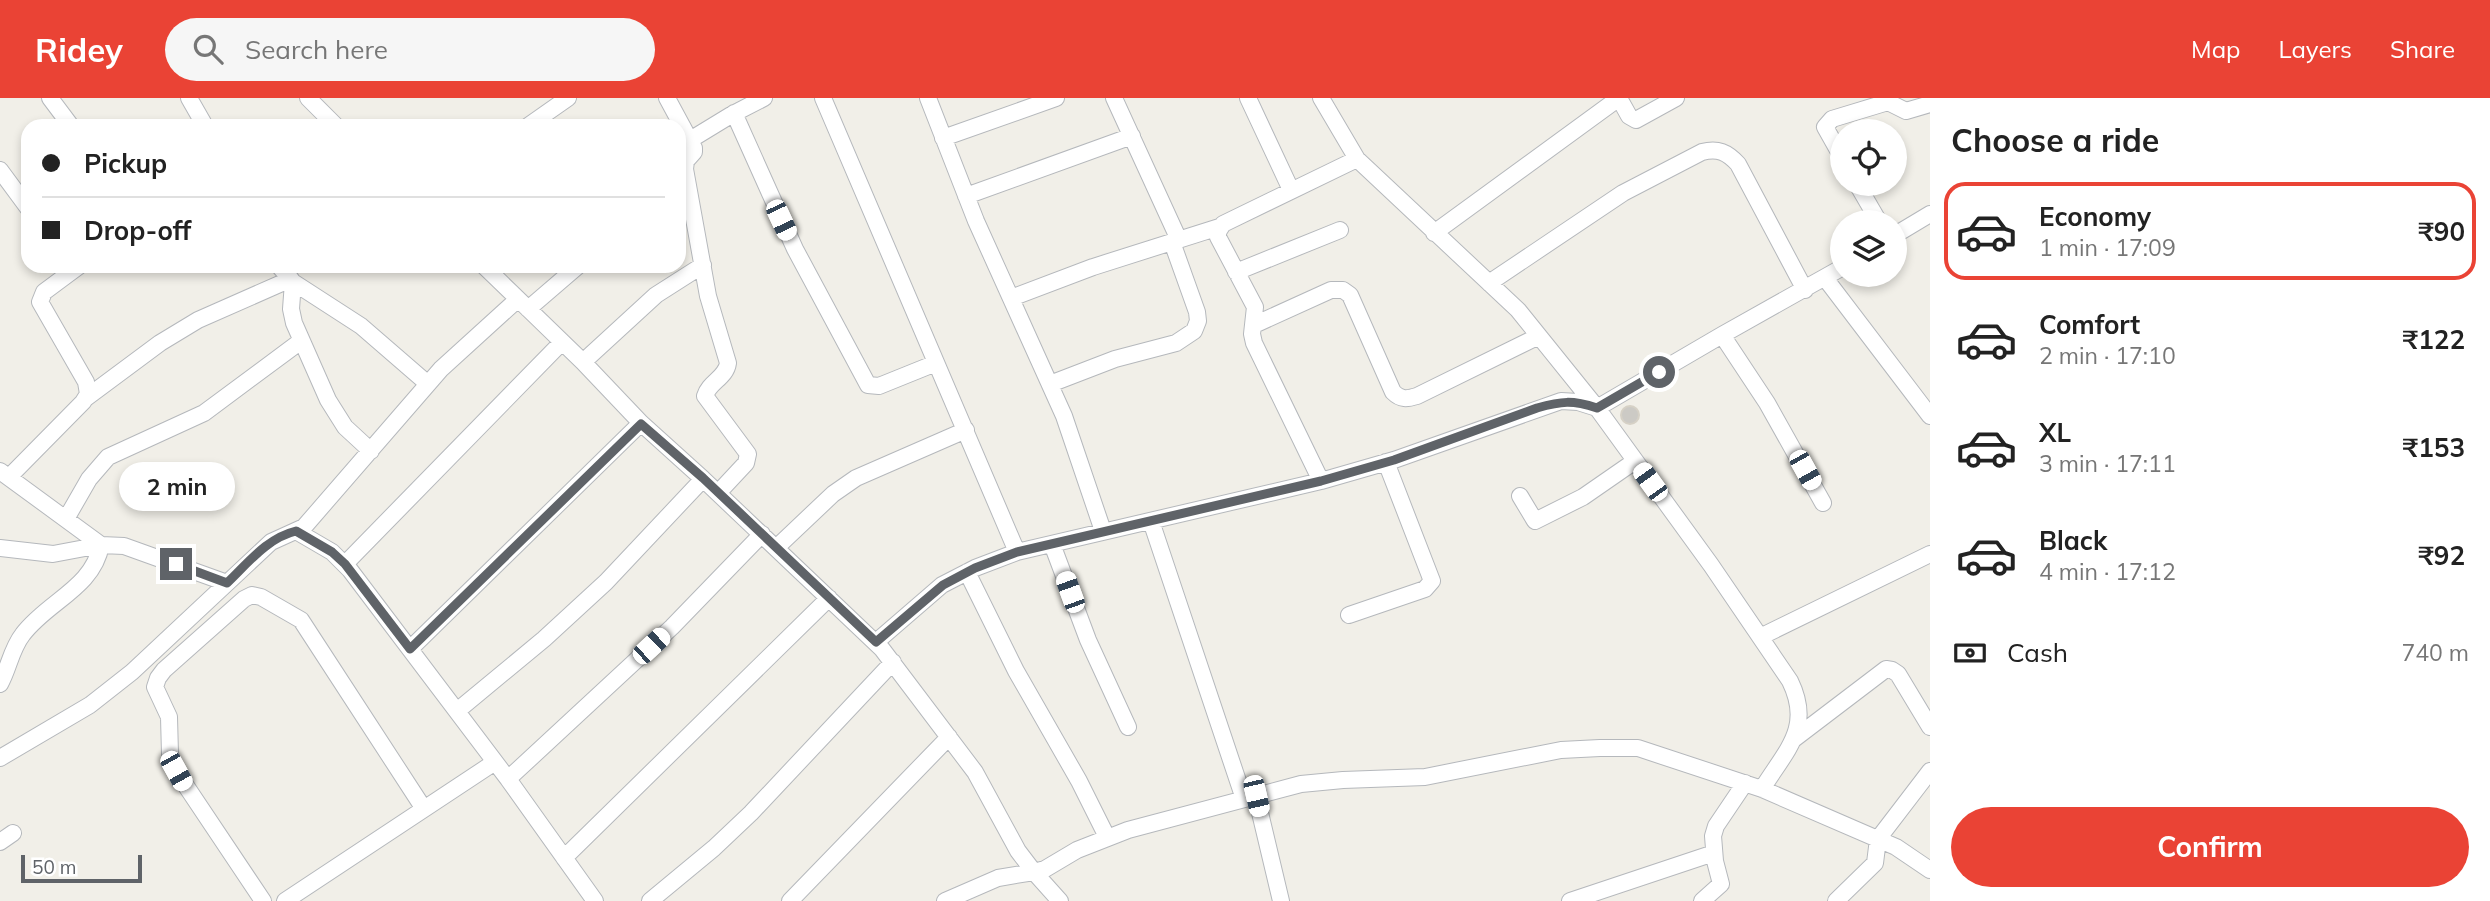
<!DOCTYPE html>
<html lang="en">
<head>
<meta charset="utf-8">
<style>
  :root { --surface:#fff; --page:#f6f6f6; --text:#222; --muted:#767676; --line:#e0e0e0; --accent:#ea4335 }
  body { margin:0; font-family:Mulish,sans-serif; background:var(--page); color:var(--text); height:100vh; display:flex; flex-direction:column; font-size:26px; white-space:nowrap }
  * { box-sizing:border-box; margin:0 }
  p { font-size:23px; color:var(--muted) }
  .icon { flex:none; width:38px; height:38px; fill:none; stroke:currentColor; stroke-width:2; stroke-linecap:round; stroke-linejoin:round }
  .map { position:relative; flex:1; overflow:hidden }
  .panel { display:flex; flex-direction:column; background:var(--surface); width:560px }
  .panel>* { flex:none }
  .hud { position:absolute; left:21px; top:21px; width:665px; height:154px; border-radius:21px; box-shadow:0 4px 10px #0003; display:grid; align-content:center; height:154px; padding:0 21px; background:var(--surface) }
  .tools { position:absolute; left:1830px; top:21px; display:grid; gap:14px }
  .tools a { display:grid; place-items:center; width:77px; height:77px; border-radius:50%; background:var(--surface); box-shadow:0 4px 10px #0003; font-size:35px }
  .scale { position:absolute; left:21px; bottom:18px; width:121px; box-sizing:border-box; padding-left:7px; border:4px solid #5f6368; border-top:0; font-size:19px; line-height:24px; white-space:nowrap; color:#5f6368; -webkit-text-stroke:5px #fff; paint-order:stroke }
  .end { position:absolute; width:32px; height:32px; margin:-16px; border:9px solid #5f6368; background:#fff; box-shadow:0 0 0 4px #fff }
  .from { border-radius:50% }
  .bubble { position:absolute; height:49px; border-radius:24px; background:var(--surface); box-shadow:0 4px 10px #0003; font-size:23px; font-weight:700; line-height:49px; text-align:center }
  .car { position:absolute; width:21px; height:42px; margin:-21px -10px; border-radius:9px; box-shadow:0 0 5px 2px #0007; background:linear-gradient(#fff 24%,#345 0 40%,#fff 0 76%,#345 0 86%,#fff 0) }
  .hud b { display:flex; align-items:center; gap:24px; height:66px; font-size:26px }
  .hud b+b { border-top:2px solid var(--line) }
  .hud i { width:18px; height:18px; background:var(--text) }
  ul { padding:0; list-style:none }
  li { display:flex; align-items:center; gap:21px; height:98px; margin:0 14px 10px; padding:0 7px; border:4px solid transparent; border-radius:21px }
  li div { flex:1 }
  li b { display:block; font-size:26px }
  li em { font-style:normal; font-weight:700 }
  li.selected { border-color:var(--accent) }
  li>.icon { width:63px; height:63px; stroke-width:1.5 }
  h2 { padding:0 21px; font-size:32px; line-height:84px }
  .pay { display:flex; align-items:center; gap:18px; height:77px; padding:0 21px; font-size:26px }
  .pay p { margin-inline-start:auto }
  .primary-button { display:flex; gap:14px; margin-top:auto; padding:14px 21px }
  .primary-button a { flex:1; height:80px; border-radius:42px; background:var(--accent); color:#fff; font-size:28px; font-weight:700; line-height:80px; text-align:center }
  header { display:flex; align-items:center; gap:42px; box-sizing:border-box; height:98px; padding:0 35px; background:var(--accent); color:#fff }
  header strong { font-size:33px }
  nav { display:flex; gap:38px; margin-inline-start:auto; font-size:24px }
  .search { width:490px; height:63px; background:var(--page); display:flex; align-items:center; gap:18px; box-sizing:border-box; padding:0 24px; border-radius:38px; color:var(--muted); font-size:26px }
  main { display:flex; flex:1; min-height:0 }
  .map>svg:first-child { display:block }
  .building { fill:#cccac5; stroke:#d6d1c6; stroke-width:2 }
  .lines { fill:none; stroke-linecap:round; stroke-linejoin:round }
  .minor-casing { stroke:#b5b8bc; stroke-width:18 }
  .minor { stroke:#fff; stroke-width:16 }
  .route { stroke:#5f6368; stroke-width:9 }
</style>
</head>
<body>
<header>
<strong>Ridey</strong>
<div class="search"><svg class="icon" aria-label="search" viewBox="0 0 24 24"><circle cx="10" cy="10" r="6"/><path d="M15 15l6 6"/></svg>Search here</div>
<nav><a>Map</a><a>Layers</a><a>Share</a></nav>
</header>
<main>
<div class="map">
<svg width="1930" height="803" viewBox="0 0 1930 803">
  <rect width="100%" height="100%" fill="#f1efe8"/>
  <!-- building -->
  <path class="building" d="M1621 317a9 9 0 1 1 18 0a9 9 0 1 1-18 0Z"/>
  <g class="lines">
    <!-- minor casing -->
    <g class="minor-casing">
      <path id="minor" d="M50 0 71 28
        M189 0 205 28
        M308 0 336 28
        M667 0 694 50V54L686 63 685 71 708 198 728 265C726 280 709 284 705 298L748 356 746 365 718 395
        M823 0 1017 454
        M928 0 976 123 1064 318 1103 433
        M1114 0 1179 142
        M1248 0 1291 92
        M1321 0 1357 61 1518 212 1597 310 1711 467 1790 583C1813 630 1786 652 1762 691
        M734 15 795 151 868 287 879 288 936 265
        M528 28 568 0
        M943 40 1056 0
        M690 42 731 17 764 0
        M1843 61 1825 29 1832 21 1888 4 1906 13 1930 6
        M0 72 28 110
        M1857 86 1879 124
        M966 98 1132 38
        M1434 135 1619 0 1629 18 1636 22 1676 0
        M1895 137 1930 116
        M279 168 293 184 361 228 428 286
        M484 168 583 264 641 325 703 381 882 551 975 674 1018 753 1034 774 1045 771 1077 752 1128 732 1301 686 1343 682 1425 679 1561 652 1600 650H1638L1762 691 1896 749 1930 772
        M1236 174 1340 132
        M1825 180 1930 318
        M293 184 291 211 294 225 328 302 345 329 371 353
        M1489 185 1623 95 1702 54C1718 50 1727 54 1738 66L1805 192
        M1011 200 1093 169 1219 129
        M528 211 578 168
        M1254 227 1331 192H1343L1350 197 1393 294C1401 302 1407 301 1417 298L1539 238
        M1722 237 1767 305 1823 405
        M583 264 656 197 703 167
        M1050 286 1115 261 1176 245 1194 233 1198 223 1197 214 1172 144
        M86 300 160 245 198 222 291 181
        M0 373 101 447C93 490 48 503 23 536 11 551 9 570 0 586
        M9 379 83 304 88 296 86 284 40 204 44 194 79 168
        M1321 383 1254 245 1252 236 1255 209 1218 139V134L1223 126 1357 61
        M1520 398 1535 423 1583 399 1635 363
        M66 421 89 381 108 359 204 315 301 243
        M1151 423 1244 701
        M296 433 332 454 350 472 508 681
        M1052 446 1088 542 1128 629
        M0 450 53 456 101 447 124 448 227 485
        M776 450 833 396 856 380 966 332
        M345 466 562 244
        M967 474 1016 573 1079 683 1107 739
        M1349 517 1425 491 1432 483 1386 364
        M1760 539 1930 456
        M876 544 942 487 975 470 1017 454 1321 383 1394 362 1561 303 1578 304 1597 310 1722 237 1843 169
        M410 551 641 325
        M457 613 544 541 606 484 703 381
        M1794 641 1886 571 1892 572 1898 576 1930 629
        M0 660 90 607 132 574 271 444 304 429 441 271 518 201
        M1256 698 1281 803
        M0 744 13 735
        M564 760 829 500
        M263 803 176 673 170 656 169 619 155 589 158 580 164 572 244 501 252 497 261 499 301 522 424 711
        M285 803 495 664
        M595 803 508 681 672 529 762 436
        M650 803 714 750 751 715 893 564
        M790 803 949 639
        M945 803 998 780 1034 774 1060 803
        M1570 803 1714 755
        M1702 803 1721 786 1715 763 1713 738 1716 728 1745 685
        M1836 803 1875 765 1878 741 1930 673"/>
    </g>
    <!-- minor -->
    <use href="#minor" class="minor"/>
  </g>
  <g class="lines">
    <!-- route -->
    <path class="route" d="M176 466 227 485C248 465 267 440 296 433L332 454 345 466 410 551 641 326 703 380 876 544 943 487 975 470 1017 454 1321 383 1394 362 1537 310C1562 303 1572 302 1597 310L1659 274"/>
  </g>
</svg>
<div class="tools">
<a><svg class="icon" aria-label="locate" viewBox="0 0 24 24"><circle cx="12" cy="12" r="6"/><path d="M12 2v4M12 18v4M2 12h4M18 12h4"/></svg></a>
<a><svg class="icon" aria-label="layers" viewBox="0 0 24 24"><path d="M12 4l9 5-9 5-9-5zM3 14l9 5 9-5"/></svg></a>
</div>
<div class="scale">50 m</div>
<i class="end from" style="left:1659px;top:274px"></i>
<i class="end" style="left:176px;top:466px"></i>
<div class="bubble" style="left:119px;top:364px;width:116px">2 min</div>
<i class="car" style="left:781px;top:122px;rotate:155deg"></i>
<i class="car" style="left:1805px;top:372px;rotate:151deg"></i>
<i class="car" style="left:1650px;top:384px;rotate:324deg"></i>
<i class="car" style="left:1070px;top:494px;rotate:340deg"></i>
<i class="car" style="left:651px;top:548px;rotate:47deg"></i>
<i class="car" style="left:176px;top:673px;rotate:151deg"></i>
<i class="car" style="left:1256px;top:698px;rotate:167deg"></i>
<div class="hud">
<b><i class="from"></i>Pickup</b>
<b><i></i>Drop-off</b>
</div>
</div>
<section class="panel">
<h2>Choose a ride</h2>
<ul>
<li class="selected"><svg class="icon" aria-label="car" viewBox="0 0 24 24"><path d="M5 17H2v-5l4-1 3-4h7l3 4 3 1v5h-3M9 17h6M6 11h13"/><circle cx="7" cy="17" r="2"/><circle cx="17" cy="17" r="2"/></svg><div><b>Economy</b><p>1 min · 17:09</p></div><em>₹90</em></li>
<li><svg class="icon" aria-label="car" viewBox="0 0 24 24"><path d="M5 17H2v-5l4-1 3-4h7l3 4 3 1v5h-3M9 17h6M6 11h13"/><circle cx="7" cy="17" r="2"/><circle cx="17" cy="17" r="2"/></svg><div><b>Comfort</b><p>2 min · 17:10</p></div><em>₹122</em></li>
<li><svg class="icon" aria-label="car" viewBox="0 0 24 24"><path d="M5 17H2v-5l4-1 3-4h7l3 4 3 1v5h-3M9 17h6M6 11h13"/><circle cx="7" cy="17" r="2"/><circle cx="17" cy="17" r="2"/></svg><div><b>XL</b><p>3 min · 17:11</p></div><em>₹153</em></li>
<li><svg class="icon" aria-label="car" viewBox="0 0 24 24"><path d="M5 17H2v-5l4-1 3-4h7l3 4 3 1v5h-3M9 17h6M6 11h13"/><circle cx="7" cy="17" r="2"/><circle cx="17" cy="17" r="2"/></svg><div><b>Black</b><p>4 min · 17:12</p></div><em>₹92</em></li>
</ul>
<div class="pay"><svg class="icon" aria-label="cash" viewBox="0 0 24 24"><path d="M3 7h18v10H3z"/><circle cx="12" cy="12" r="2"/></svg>Cash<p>740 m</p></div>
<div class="primary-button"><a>Confirm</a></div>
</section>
</main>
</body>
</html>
